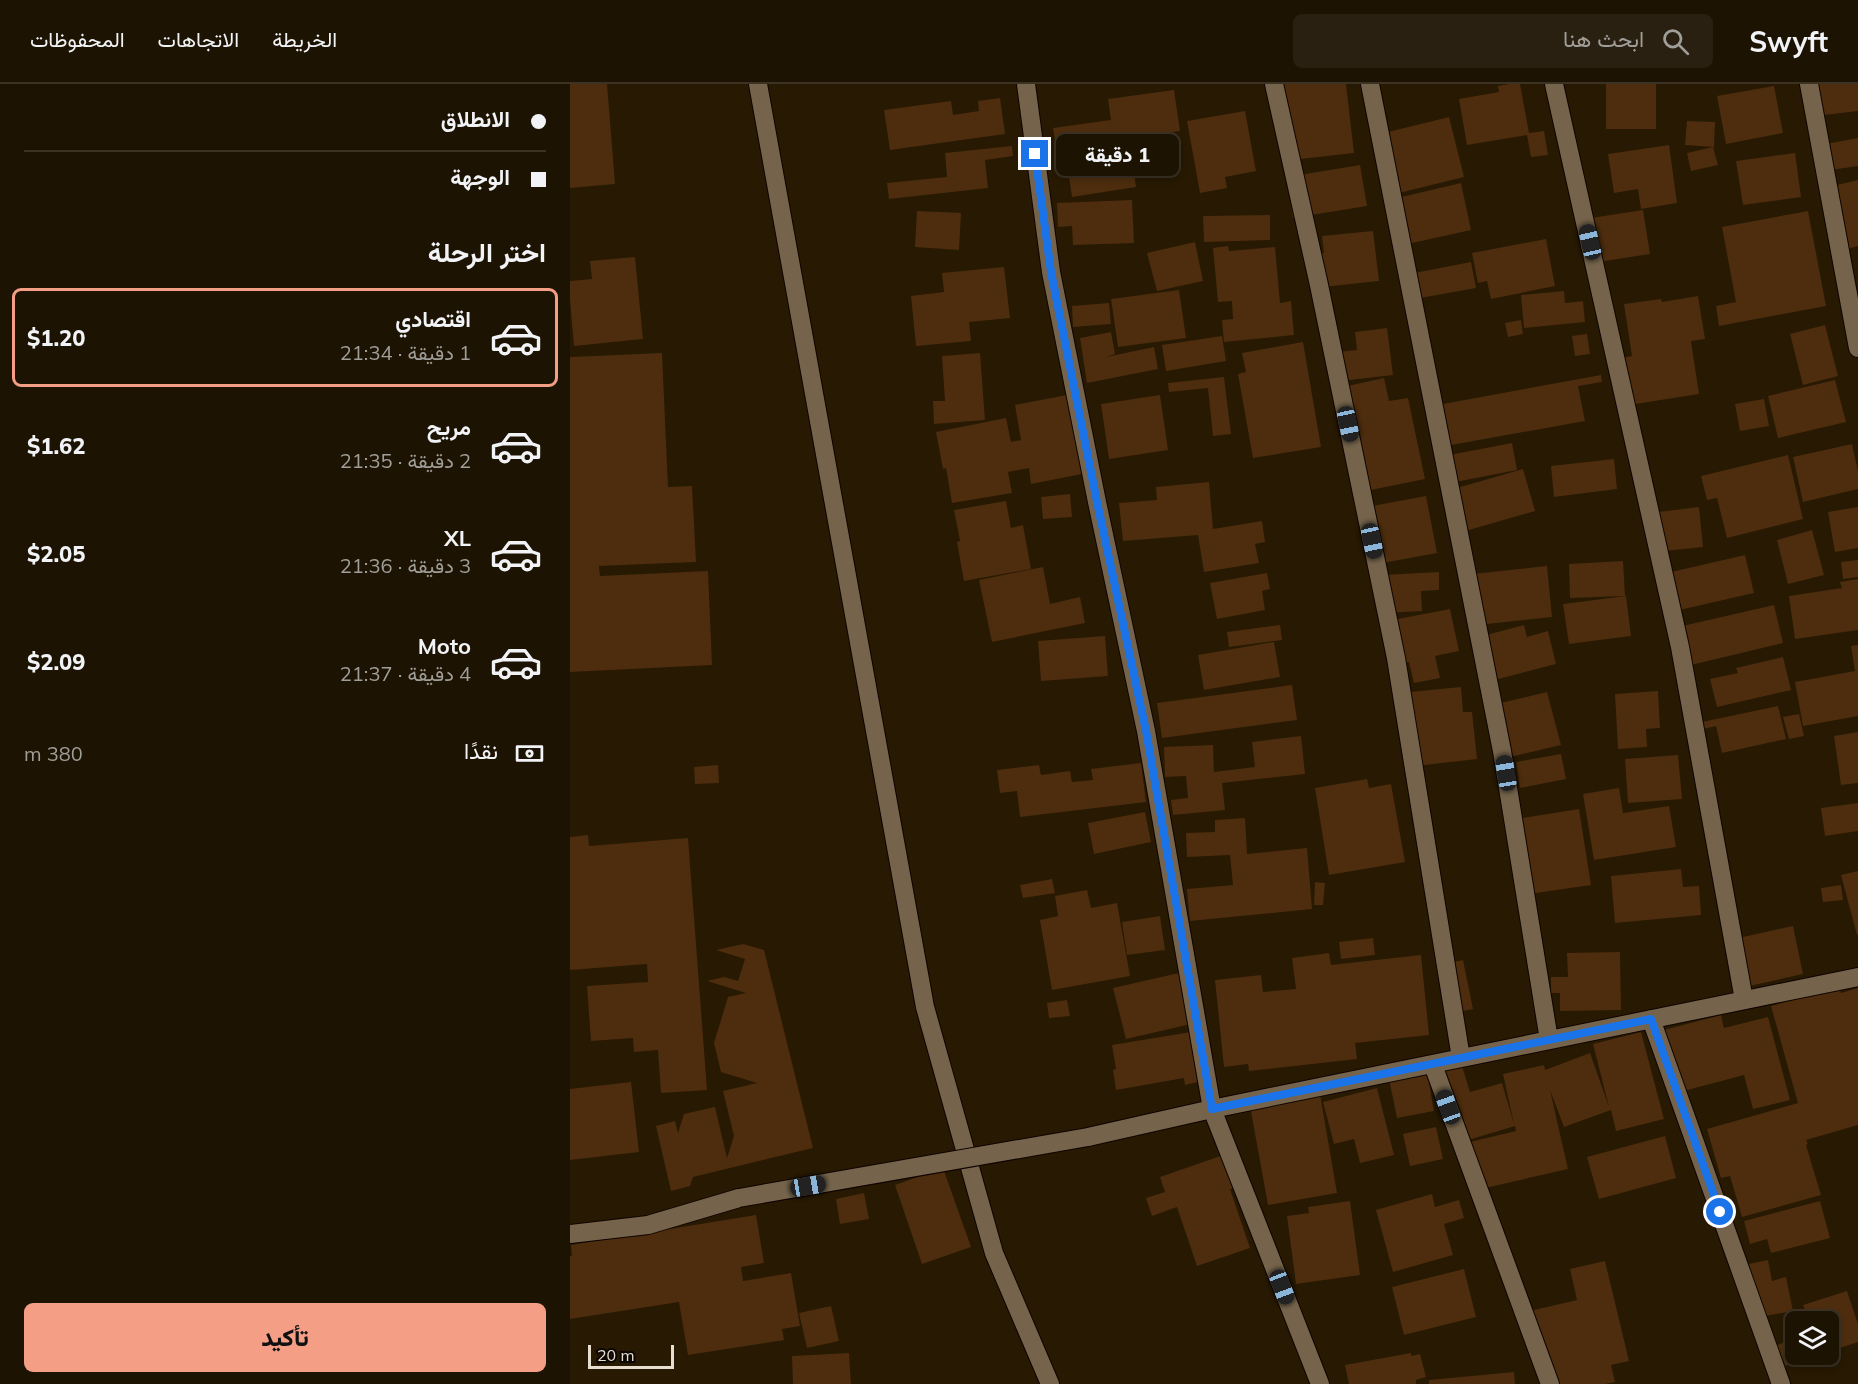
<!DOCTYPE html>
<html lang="ar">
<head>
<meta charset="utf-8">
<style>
  :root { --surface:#1d1302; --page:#2a2011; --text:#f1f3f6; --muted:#a09e99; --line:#3b3224; --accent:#f49e86 }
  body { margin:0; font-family:Mulish,Vazirmatn,sans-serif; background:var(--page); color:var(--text); direction:rtl; height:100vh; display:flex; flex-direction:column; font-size:22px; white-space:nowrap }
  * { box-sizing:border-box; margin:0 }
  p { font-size:20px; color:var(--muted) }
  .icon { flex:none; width:33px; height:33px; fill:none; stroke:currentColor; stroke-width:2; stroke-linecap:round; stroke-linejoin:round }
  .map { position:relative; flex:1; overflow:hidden; direction:ltr }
  .drawer { display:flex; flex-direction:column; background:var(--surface); width:570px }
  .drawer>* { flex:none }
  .banner { display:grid; align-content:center; height:132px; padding:0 24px; background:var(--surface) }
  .fabs { position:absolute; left:1215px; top:1227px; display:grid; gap:12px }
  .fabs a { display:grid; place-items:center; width:54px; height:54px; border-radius:9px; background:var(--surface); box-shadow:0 3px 9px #0003,0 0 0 2px var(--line); font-size:30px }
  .scale { position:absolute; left:18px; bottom:15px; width:86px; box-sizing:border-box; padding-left:6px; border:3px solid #e8ded0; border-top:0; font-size:16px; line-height:21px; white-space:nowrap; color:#e8ded0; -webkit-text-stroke:4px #0b0601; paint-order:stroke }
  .end { position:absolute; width:27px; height:27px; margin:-14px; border:8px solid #1a73e8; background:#fff; box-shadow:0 0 0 3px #fff }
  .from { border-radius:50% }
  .bubble { position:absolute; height:42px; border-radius:9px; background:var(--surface); box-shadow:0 3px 9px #0003,0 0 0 2px var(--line); font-size:20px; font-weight:800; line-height:42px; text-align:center; direction:rtl }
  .car { position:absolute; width:18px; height:36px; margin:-18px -9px; border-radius:8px; box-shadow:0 0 4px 2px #0007; background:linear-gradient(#222 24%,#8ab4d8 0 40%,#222 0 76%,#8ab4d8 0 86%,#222 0) }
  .banner b { display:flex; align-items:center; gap:21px; height:57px; font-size:22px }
  .banner b+b { border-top:2px solid var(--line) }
  .banner i { width:15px; height:15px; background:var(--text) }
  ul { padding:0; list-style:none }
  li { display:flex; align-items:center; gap:18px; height:99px; margin:0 12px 9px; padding:0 12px; border:3px solid transparent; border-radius:9px }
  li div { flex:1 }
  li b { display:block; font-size:22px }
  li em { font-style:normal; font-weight:800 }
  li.active { border-color:var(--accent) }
  li>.icon { width:54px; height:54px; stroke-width:1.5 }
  h2 { padding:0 24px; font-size:27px; line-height:72px }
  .pay { display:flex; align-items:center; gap:15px; height:66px; padding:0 24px; font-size:22px }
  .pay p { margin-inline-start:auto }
  .cta { display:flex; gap:12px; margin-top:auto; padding:12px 24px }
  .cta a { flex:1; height:69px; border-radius:9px; background:var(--accent); color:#111; font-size:24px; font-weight:800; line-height:69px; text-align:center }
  header { display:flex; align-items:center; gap:36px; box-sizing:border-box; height:84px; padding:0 30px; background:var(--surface); border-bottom:2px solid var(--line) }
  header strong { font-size:28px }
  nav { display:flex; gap:33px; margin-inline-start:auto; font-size:21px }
  .search { width:420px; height:54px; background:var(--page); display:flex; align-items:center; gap:15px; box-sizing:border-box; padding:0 21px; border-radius:9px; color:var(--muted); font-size:22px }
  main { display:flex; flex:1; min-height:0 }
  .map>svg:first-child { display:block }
  .building { fill:#4d2d0d }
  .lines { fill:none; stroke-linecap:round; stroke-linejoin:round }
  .street-casing { stroke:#0f0400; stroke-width:20 }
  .street { stroke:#75644b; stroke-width:18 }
  .street-bridge-casing { stroke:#0f0400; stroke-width:20; stroke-linecap:butt }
  .street-bridge { stroke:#75644b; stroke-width:18 }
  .route { stroke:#1a73e8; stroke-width:8 }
</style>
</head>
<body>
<header>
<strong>Swyft</strong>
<div class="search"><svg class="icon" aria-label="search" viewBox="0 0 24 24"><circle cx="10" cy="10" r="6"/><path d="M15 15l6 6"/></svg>ابحث هنا</div>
<nav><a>الخريطة</a><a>الاتجاهات</a><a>المحفوظات</a></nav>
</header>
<main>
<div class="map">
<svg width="1288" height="1300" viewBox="0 0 1288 1300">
  <rect width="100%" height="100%" fill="#271902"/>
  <!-- building -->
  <path class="building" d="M0 0H37L45 100 0 104Z
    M704 0H776L784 69 713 77Z
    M939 0H950L959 49 974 47 978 71 961 73 957 51 897 61 889 15 929 8 928 2Z
    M1036 0H1086V45H1036Z
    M1242 0H1288V27L1246 32Z
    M1204 2 1213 49 1156 60 1147 12Z
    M604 6 610 47 486 63 483 44 541 36 538 15Z
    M430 14 435 50 320 66 314 26 381 17 383 31 409 27 408 17Z
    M675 27 686 87 655 93 657 104 630 109 617 37Z
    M879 33 894 93 829 109 814 49Z
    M1117 37 1145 38 1144 63 1115 61Z
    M1288 54V82L1261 86 1256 60Z
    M1099 61 1107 119 1071 125 1068 105 1044 109 1038 70Z
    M442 62 443 72 415 76 418 104 319 115 317 99 377 93 375 69Z
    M560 62 566 103 502 113 496 72Z
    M1143 63 1148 81 1121 87 1117 69Z
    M1225 69 1231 113 1173 121 1166 77Z
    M790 81 797 122 723 134 717 93Z
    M1288 96V162L1278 165 1263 102Z
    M891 99 901 146 833 161 823 115Z
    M562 116 564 159 503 161 502 142 488 143 487 119Z
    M1073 126 1080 170 1028 178 1021 134Z
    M347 127 391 129 389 166 345 163Z
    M1238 127 1256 222 1149 242 1146 222 1166 218 1152 143Z
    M700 131V156L634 158 633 132Z
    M803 147 809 197 743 204 739 170 754 169 752 152Z
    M976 155 985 202 921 215 917 197 908 199 902 169Z
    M625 158 633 197 587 207 577 169Z
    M658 162 659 167 705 163 710 219 721 217 724 251 654 258 652 236 663 235 662 217 648 218 643 164Z
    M65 173 73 255 4 262 0 216V197L22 195 20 177Z
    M901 178 906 204 839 216 834 191Z
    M434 183 440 234 399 238 401 257 346 262 341 212 374 208 372 189Z
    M609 206 616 254 548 263 541 215Z
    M994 207 995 219 1013 217 1015 238 954 244 951 211Z
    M1128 212 1135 255 1121 257 1129 310 1059 321 1052 274 1062 272 1054 220 1091 215 1092 218Z
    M539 219 541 240 503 243 502 222Z
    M951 236 953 250 938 253 935 239Z
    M1255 241 1268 292 1233 301 1220 250Z
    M817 244 823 291 771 297 768 268 787 266 785 248Z
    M541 248 545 270 536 273 584 263 588 285 517 299 510 254Z
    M1017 250 1020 270 1005 272 1002 252Z
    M652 252 656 277 596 287 592 261Z
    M733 258 751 363 683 374 668 290 676 288 672 269Z
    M92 269 98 403 122 402 126 478 29 482 30 492 138 487 142 581 0 588V273Z
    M410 269 415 336 364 340 363 317H375L372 272Z
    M1031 291 1032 298 1008 302 1015 337 870 363 862 322Z
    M654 293 661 350 643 352 638 304 599 308 598 299Z
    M814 294 819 317 838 314 855 395 791 408 773 303Z
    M1265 296 1276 338 1208 354 1198 312Z
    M497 311 512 390 461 400 459 384 438 388 442 409 382 419 376 384 373 385 366 348 436 334 441 358 451 356 445 321Z
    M590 311 598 366 539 375 531 320Z
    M1194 315 1199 342 1170 347 1165 320Z
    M942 359 947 386 880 399 874 372Z
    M1282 360 1288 387V405L1233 418 1223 373Z
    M1218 371 1233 435 1157 454 1147 414 1137 416 1131 392Z
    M1044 375 1047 405 984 413 981 382Z
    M953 385 965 427 892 448 880 406Z
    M639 398 643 445 692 437 695 458 685 460 689 479 634 488 628 451 553 457 549 419 587 416 586 403Z
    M500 410 502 433 473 435 471 413Z
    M856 412 867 469 807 480 797 423Z
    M436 417 441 444 453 441 461 485 394 497 387 458 390 457 384 426Z
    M1129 423 1133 463 1085 468 1080 429Z
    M1288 423V464L1265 468 1258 428Z
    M1242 446 1254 491 1218 500 1207 456Z
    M1175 471 1184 509 1105 527 1097 489Z
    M1288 476V493L1273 495 1271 478Z
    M1053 477 1055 512 1000 514 999 480Z
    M977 482 982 533 908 541 903 490Z
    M473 483 480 520 510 513 515 539 422 558 409 496Z
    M869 488V506L851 507 852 527 814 529 812 491Z
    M697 489 700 505 692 507 695 526 647 535 640 499Z
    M1288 495V546L1225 555 1219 512 1272 504 1270 498Z
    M1056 512 1061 552 999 560 993 520Z
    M1204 521 1213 559 1117 582 1108 543Z
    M880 525 889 567 865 572 870 594 844 599 839 578 821 582 812 538Z
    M710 541 712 556 659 563 657 548Z
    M954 541 957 553 978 547 986 580 921 597 909 553Z
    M535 552 538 592 471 597 468 557Z
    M704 558 710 593 634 606 628 571Z
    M1288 561V632L1233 642 1225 598 1285 587 1281 562Z
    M1213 573 1221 606 1147 623 1140 595 1168 589 1166 584Z
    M722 601 727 636 592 654 587 619Z
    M891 603 893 628H902L907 675 837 683 840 608Z
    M1088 607 1090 644 1076 645 1077 663 1048 665 1045 610Z
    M977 608 991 661 932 675 918 622Z
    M1208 622 1216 655 1152 669 1146 642 1133 645 1132 638Z
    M1229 630 1234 652 1219 655 1213 633Z
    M1288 648V699L1271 701 1264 652Z
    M731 652 735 690 652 699 655 726 603 731 601 716 618 714 616 692 595 693 594 663 643 661 644 688 685 683 682 658Z
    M991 670 996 695 950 704 946 678Z
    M1108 671 1112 715 1058 719 1055 675Z
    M571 679 576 718 450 733 447 707 430 709 427 686 469 681 471 691 500 687 502 698 523 696 521 685Z
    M148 681 149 699 125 700 124 683Z
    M797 695 799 704 821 700 835 778 759 791 745 704Z
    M1049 704 1053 729 1099 722 1106 763 1024 776 1013 710Z
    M1288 719V747L1255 752 1251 724Z
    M1009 725 1021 801 953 811 940 736Z
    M575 728 581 758 524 770 518 739Z
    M675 734 677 770 737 764 742 825 620 837 617 805 663 801 660 771 617 773 616 749 645 748V736Z
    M18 751 19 762 118 754 137 1006 91 1009 88 966 64 968 63 954 21 957 17 902 78 898 77 880 0 886V753Z
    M1111 785 1113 803 1129 802 1131 831 1045 839 1041 792Z
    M1288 787V851H1287L1271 791Z
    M482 795 485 809 453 814 450 801Z
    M745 798 755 799 753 821H744Z
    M1271 801 1273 816 1253 818 1251 804Z
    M517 806 521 824 547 819 560 892 482 906 470 836 488 832 485 812Z
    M590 832 595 866 557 871 552 838Z
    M1223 842 1233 890 1175 903 1164 855Z
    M803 854 805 871 771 875 769 858Z
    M173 860 194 866 243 1064 123 1093 120 1102 101 1107 86 1042 105 1037 108 1049 114 1030 145 1023 157 1074 164 1052 153 1007 187 999 151 988 144 959 158 913 176 909 137 897 154 893 168 897 175 875 146 866Z
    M1050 868 1051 926 990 927V909H981V893H998L997 869Z
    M759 869 761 881 851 871 859 951 785 959 787 975 679 987 678 980 654 983 645 896 691 891 693 908 726 905 722 874Z
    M893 876 903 925 876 930 866 882Z
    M609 889 621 940 556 955 543 904Z
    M1269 903 1271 909 1288 904V1041L1236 1056 1238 1060 1236 1061 1251 1111 1172 1133 1160 1092 1151 1094 1137 1045 1228 1019 1201 922Z
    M497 916 500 932 479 934 477 919Z
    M1151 931 1154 944 1198 933 1220 1016 1183 1025 1174 991 1110 1008 1094 946Z
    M621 948 628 998 615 1001 614 994 546 1006 543 986 546 985 542 961Z
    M1071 948 1094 1035 1046 1047 1041 1026 994 1043 980 1006 998 1085 911 1105 900 1058 946 1047 945 1042 895 1057 874 987 892 982 900 1008 932 999 944 1040 933 990 974 981 975 986 1020 969 1039 1023 1023 960Z
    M857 988 864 1027 827 1034 819 995Z
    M61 998 69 1068 0 1076V1005Z
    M807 1004 824 1071 790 1079 784 1055 764 1060 753 1018Z
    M750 1010 767 1109 698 1121 680 1022Z
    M866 1043 873 1075 840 1082 833 1050Z
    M1095 1052 1106 1094 1029 1115 1017 1073Z
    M662 1068 673 1101 660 1105 680 1164 627 1182 607 1123 582 1132 576 1114 595 1108 590 1093Z
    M373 1084 401 1163 352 1180 325 1101Z
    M294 1109 299 1135 270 1140 266 1115Z
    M862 1110 865 1123 889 1116 894 1134 874 1140 883 1171 823 1188 806 1126Z
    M780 1117 790 1191 726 1200 717 1132 739 1129 738 1123Z
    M1250 1117 1260 1154 1201 1169 1197 1155 1180 1160 1174 1137Z
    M186 1131 194 1179 171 1183 173 1197 221 1189 230 1242 212 1245 214 1256 118 1271 109 1218 0 1235V1172H2L1 1161Z
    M1198 1176 1202 1197 1216 1193 1223 1227 1190 1233 1179 1180Z
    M1035 1177 1059 1277 1041 1281 1045 1298 1035 1300H977L960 1227 1007 1216 1000 1185Z
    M894 1185 906 1233 834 1251 822 1203Z
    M1277 1207 1288 1240V1258L1258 1268V1238H1226V1270L1248 1271 1209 1284 1202 1263 1223 1255 1218 1239 1237 1232 1233 1221Z
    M261 1222 269 1257 237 1264 229 1229Z
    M279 1269 281 1300H223L222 1272Z
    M841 1269V1272L850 1270 856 1293 846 1296V1300H779L775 1281Z
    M944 1288 945 1300H859V1296Z"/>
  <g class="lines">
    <!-- street casing -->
    <g class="street-casing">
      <path id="street" d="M188 0 355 923 424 1169 480 1300
        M456 0 481 188 527 418 576 647 642 1025 750 1300
        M704 0 749 201 826 574 891 974
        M800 0 932 667 979 956
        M984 0 1110 563 1174 916
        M1239 0 1288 264
        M1081 935 1211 1300
        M863 981 980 1300
        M518 1053 642 1025 1288 893
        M0 1150 78 1141 169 1114"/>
    </g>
    <!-- street -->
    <use href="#street" class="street"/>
    <!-- street-bridge casing -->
    <g class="street-bridge-casing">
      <path id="street-bridge" d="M169 1114 518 1053"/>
    </g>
    <!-- street-bridge -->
    <use href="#street-bridge" class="street-bridge"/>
  </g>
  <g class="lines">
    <!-- route -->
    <path class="route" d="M465 70 481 188 527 418 576 647 642 1025 1081 935 1150 1128"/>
  </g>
</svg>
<div class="fabs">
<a><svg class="icon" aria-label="layers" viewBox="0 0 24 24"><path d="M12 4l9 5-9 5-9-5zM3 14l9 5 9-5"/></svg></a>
</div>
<div class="scale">20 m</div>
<i class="end from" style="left:1150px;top:1128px"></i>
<i class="end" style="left:465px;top:70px"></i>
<div class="bubble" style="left:486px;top:50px;width:123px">1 دقيقة</div>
<i class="car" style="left:1020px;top:158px;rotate:347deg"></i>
<i class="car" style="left:778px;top:340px;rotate:168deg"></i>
<i class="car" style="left:802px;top:457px;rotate:168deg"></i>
<i class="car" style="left:936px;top:689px;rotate:351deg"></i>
<i class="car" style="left:878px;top:1023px;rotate:340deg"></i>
<i class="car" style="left:238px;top:1102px;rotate:80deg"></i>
<i class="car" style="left:712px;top:1203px;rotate:159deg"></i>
</div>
<section class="drawer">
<div class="banner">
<b><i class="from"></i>الانطلاق</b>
<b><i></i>الوجهة</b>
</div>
<h2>اختر الرحلة</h2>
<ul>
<li class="active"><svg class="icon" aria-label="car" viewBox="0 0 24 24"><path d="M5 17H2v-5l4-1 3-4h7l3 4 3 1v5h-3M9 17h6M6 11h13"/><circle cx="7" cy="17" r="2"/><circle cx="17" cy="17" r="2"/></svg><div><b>اقتصادي</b><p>1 دقيقة · 21:34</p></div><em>$1.20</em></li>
<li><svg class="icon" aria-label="car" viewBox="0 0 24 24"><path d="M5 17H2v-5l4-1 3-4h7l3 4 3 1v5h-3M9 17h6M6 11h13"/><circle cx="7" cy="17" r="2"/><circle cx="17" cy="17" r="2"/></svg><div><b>مريح</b><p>2 دقيقة · 21:35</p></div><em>$1.62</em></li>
<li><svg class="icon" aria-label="car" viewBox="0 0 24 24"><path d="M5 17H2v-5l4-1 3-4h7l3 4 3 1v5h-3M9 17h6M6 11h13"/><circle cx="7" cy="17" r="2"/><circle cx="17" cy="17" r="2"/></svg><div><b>XL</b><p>3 دقيقة · 21:36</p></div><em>$2.05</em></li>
<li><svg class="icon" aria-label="car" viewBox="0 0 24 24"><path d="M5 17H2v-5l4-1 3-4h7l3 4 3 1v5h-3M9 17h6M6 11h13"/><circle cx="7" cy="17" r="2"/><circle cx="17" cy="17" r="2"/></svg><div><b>Moto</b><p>4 دقيقة · 21:37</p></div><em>$2.09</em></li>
</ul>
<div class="pay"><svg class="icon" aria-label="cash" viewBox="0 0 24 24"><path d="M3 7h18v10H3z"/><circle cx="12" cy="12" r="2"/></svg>نقدًا<p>380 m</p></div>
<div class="cta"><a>تأكيد</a></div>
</section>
</main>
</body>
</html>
